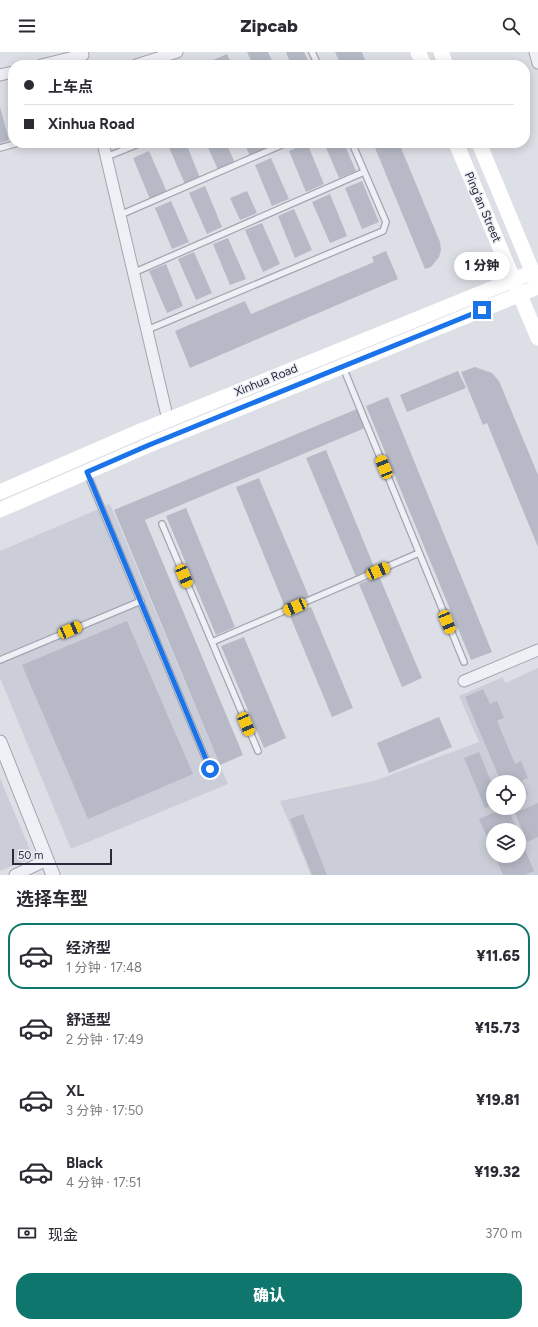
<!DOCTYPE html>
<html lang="zh">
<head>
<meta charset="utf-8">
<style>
  :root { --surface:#fff; --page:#f7f7f7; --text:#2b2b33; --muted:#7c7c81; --line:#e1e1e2; --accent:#0f766e }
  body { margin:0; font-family:Figtree,"Noto Sans SC",sans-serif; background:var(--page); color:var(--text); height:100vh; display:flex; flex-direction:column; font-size:15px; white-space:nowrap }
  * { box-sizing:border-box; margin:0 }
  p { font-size:13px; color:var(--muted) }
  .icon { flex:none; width:22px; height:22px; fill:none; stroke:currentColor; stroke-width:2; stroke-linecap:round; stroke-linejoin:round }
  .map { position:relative; height:823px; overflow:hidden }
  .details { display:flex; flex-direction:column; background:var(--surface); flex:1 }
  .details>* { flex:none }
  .guide { position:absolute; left:8px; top:8px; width:522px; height:88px; border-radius:16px; box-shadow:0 2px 10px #0003; display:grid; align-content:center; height:88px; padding:0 16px; background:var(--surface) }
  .buttons { position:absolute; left:486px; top:723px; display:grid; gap:8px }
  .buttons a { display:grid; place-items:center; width:40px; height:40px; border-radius:50%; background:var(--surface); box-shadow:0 2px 10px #0003; font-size:20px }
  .scale { position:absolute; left:12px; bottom:10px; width:100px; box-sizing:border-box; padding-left:4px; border:2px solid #272b3c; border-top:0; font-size:11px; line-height:14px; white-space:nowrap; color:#272b3c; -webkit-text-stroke:3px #eceef4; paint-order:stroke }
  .end { position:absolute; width:18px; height:18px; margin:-9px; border:5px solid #1a73e8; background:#fff; box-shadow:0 0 0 2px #fff }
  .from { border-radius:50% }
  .bubble { position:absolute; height:28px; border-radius:14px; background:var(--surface); box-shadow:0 2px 10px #0003; font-size:13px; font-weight:800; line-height:28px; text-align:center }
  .car { position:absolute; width:12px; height:24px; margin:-12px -6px; border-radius:5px; box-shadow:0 0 3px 1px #0007; background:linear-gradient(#f5c518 24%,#345 0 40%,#f5c518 0 76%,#345 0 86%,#f5c518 0) }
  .guide b { display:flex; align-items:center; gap:14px; height:38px; font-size:15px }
  .guide b+b { border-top:1px solid var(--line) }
  .guide i { width:10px; height:10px; background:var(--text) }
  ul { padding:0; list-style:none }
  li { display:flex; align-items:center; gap:12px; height:66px; margin:0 8px 6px; padding:0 8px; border:2px solid transparent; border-radius:16px }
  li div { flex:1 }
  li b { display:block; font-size:15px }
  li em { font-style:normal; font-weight:800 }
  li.current { border-color:var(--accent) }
  li>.icon { width:36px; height:36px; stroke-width:1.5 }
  h2 { padding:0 16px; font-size:18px; line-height:48px }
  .pay { display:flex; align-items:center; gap:10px; height:44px; padding:0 16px; font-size:15px }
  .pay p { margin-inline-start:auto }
  .primary-button { display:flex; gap:8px; margin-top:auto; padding:8px 16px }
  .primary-button a { flex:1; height:46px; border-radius:16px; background:var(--accent); color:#fff; font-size:16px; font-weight:800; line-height:46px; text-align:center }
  header { display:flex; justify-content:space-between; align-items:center; height:52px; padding:0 16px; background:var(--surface); font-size:18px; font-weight:800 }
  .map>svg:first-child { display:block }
  .built { fill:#cbced8; fill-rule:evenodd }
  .building { fill:#b7bac6 }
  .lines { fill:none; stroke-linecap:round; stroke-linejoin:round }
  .service-casing { stroke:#a3a5b0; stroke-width:8 }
  .minor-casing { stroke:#a3a5b0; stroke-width:13 }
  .tertiary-casing { stroke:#a3a5b0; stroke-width:15 }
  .service { stroke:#eff0f5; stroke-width:5.5 }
  .minor { stroke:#eff0f5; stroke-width:11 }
  .tertiary { stroke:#eff0f5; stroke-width:13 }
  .secondary { stroke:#fff; stroke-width:15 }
  .route { stroke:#1a73e8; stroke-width:5 }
  .labels { text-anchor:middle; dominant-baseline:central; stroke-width:3; stroke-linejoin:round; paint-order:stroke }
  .street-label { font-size:12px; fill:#272b3c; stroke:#eceef4 }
</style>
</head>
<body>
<header><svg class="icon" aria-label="menu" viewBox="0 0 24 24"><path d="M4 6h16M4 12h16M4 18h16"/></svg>Zipcab<svg class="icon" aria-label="search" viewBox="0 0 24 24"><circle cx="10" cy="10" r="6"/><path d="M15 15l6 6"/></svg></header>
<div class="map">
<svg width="538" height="823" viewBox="0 0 538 823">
  <rect width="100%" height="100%" fill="#dddfe6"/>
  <!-- built -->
  <path class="built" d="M110 452 228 732 71 797 0 626V499Z
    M538 616V823H311L280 749 374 729 479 690 459 644 503 625 505 631ZM493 730H519V756H493ZM493 778H519V804H493Z
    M0 726 33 805 0 819Z"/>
  <!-- building -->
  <path class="building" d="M247 0H268L274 13H253Z
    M286 0H304L310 13H291Z
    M335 0H362L367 13H341Z
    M227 2 232 13H213L211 9Z
    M0 55 9 88 0 91Z
    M167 91H186L200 126 185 132Z
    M206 91H226L235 111 218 118Z
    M244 91H264L267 97 250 104Z
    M307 91 324 132 306 140 289 99Z
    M324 91H344L356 119 339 126Z
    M373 91H399L440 190 441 198 439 205 431 215 425 217Z
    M149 99 167 140 150 147 133 106Z
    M271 106 289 147 272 154 255 113Z
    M362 129 379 170 362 177 345 136Z
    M205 134 222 175 207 182 189 141Z
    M247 139 257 161 240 168 230 146Z
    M330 142 347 184 330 191 312 150Z
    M171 149 189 190 172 197 155 156Z
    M294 157 312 198 295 206 278 164Z
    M262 171 280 212 263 220 245 178Z
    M228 186 246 227 230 233 213 192Z
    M386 199 398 227 190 316 175 279 245 249 251 262 374 210 372 205Z
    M194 200 212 241 196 248 178 207Z
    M166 212 183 254 167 261 149 219Z
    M475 315 492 321 499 329 538 423V495L487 371 483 373 461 320Z
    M458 319 466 336 407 360 400 343Z
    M388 345 492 600 471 608 366 354Z
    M357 357 365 376 145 468 243 703 220 713 114 458Z
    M326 398 375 517 356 525 306 406Z
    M259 426 309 545 285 555 236 435Z
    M186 456 235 575 216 583 166 464Z
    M379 524 422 626 402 635 359 532Z
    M311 555 353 656 332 665 290 564Z
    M127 569 193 722 88 767 22 613Z
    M244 585 286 686 264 696 221 594Z
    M483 637 490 652 497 649 504 666 497 669 515 712 521 709 528 726 522 728 528 742 519 746V730H501L465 645Z
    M439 665 452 695 389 721 377 691Z
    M479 700 493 734V753L485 756 464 706Z
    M538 751V785L527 790 515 761Z
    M505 756H508L517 778H493V799L479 767Z
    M303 762 327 823H312L290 767Z
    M519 783 534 819 525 823H503L495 804H519Z"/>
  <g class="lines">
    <!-- service casing -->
    <g class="service-casing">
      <path id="service" d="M312 0 318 13
        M0 96 18 91
        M106 105 141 91
        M120 163 286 91
        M133 221 364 120
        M147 278 383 179 386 170 352 91
        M343 315 464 610
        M87 421 210 717
        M162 472 258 699
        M212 590 419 501
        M0 608 141 549"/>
    </g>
    <!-- minor casing -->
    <g class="minor-casing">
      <path id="minor" d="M535 0 538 11
        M41 13 83 3
        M136 13 177 0
        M0 23 13 20
        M103 91 168 368
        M464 629 538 598
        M15 823 47 808"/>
    </g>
    <!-- tertiary casing -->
    <g class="tertiary-casing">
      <path id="tertiary" d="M0 690 53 823"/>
    </g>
    <!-- service -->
    <use href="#service" class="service"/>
    <!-- minor -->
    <use href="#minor" class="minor"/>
    <!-- tertiary -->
    <use href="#tertiary" class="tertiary"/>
    <!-- secondary -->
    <path class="secondary" d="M418 0 424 13
      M441 0 446 13
      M456 91 538 286
      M479 91 536 228
      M0 440 143 378 533 220
      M0 458 149 393 538 235"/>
  </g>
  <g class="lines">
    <!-- route -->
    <path class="route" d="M210 717 87 420 149 393 482 258"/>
  </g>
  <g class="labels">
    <!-- street labels -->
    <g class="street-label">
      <text transform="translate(483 155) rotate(67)">Ping'an Street</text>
      <text transform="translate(266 328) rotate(-22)">Xinhua Road</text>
    </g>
  </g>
</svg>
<div class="buttons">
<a><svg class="icon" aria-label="locate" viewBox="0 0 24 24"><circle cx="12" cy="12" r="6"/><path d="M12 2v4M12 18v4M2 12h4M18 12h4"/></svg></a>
<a><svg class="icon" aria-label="layers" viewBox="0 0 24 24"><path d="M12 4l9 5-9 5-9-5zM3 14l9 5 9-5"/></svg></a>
</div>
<div class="scale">50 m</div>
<i class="end from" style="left:210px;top:717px"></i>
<i class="end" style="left:482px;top:258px"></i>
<div class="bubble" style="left:454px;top:200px;width:56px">1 分钟</div>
<i class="car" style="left:384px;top:415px;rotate:338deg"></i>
<i class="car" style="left:378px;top:519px;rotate:67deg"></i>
<i class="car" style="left:184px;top:524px;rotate:157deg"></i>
<i class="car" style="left:295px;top:555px;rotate:247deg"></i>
<i class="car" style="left:447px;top:570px;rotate:158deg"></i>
<i class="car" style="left:70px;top:578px;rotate:67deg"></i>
<i class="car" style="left:246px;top:672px;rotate:157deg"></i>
<div class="guide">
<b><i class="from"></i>上车点</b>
<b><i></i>Xinhua Road</b>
</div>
</div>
<section class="details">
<h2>选择车型</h2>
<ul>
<li class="current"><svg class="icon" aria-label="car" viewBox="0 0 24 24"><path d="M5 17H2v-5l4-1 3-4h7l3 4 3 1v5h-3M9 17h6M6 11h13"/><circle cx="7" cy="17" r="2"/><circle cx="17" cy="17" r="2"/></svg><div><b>经济型</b><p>1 分钟 · 17:48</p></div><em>¥11.65</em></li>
<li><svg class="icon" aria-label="car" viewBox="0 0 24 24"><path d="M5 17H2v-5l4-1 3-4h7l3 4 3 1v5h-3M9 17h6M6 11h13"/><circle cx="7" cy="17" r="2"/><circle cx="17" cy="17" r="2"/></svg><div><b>舒适型</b><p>2 分钟 · 17:49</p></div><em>¥15.73</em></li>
<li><svg class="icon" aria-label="car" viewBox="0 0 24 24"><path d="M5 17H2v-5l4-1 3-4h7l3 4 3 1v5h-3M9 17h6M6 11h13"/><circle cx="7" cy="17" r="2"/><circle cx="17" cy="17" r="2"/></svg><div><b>XL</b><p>3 分钟 · 17:50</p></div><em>¥19.81</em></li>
<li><svg class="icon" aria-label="car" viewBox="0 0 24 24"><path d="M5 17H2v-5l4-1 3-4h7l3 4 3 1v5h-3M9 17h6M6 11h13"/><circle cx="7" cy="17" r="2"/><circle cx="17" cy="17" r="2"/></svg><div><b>Black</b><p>4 分钟 · 17:51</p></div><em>¥19.32</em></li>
</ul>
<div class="pay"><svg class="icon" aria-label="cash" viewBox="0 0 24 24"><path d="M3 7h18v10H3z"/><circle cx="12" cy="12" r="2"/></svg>现金<p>370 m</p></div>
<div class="primary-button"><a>确认</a></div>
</section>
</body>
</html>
